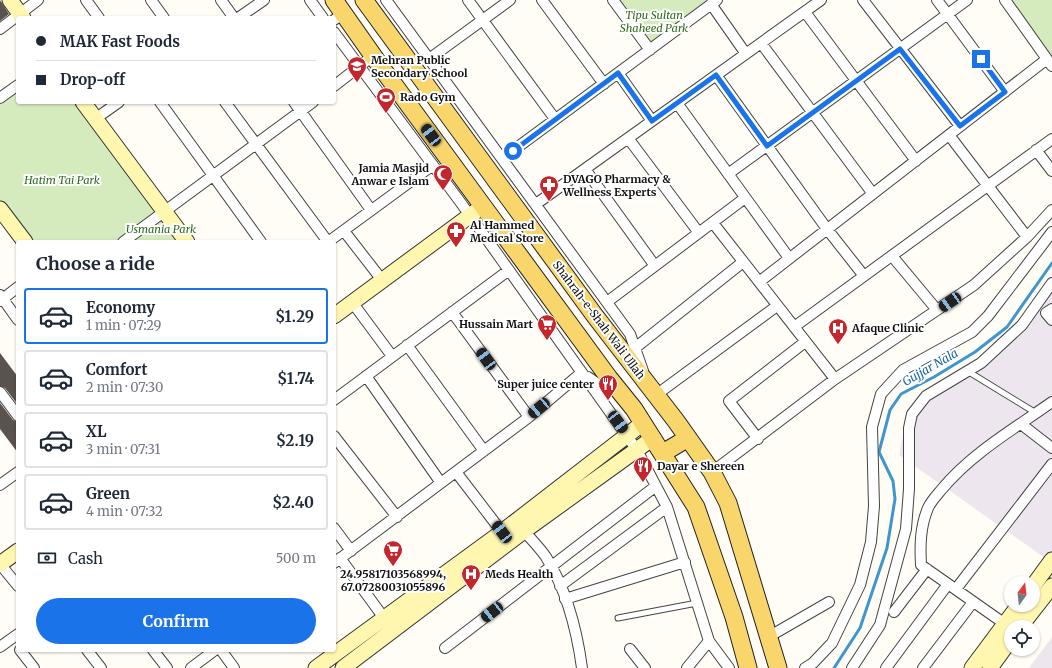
<!DOCTYPE html>
<html lang="en">
<head>
<meta charset="utf-8">
<style>
  :root { --surface:#fff; --page:#f6f6f7; --text:#1f2937; --muted:#747a83; --line:#e0e1e3; --accent:#1a73e8 }
  body { margin:0; font-family:Merriweather,serif; background:var(--page); color:var(--text); height:100vh; display:flex; flex-direction:column; font-size:15px; white-space:nowrap }
  * { box-sizing:border-box; margin:0 }
  p { font-size:13px; color:var(--muted) }
  .icon { flex:none; width:22px; height:22px; fill:none; stroke:currentColor; stroke-width:2; stroke-linecap:round; stroke-linejoin:round }
  .map { position:relative; flex:1; overflow:hidden }
  .drawer { position:absolute; left:16px; top:240px; width:320px; height:412px; display:flex; flex-direction:column; background:var(--surface); border-radius:4px; box-shadow:0 1px 3px #0004 }
  .drawer>* { flex:none }
  .guide { position:absolute; left:16px; top:16px; width:320px; height:88px; border-radius:4px; box-shadow:0 1px 3px #0004; display:grid; align-content:center; height:88px; padding:0 20px; background:var(--surface) }
  .needle { width:26px; rotate:15deg }
  .controls { position:absolute; left:1004px; top:576px; display:grid; gap:8px }
  .controls a { display:grid; place-items:center; width:36px; height:36px; border-radius:50%; background:var(--surface); box-shadow:0 1px 3px #0004; font-size:20px }
  .end { position:absolute; width:18px; height:18px; margin:-9px; border:5px solid #1a73e8; background:#fff; box-shadow:0 0 0 2px #fff }
  .from { border-radius:50% }
  .car { position:absolute; width:12px; height:24px; margin:-12px -6px; border-radius:5px; box-shadow:0 0 3px 1px #0007; background:linear-gradient(#222 24%,#8ab4d8 0 40%,#222 0 76%,#8ab4d8 0 86%,#222 0) }
  .guide b { display:flex; align-items:center; gap:14px; height:38px; font-size:15px }
  .guide b+b { border-top:1px solid var(--line) }
  .guide i { width:10px; height:10px; background:var(--text) }
  ul { padding:0; list-style:none }
  li { display:flex; align-items:center; gap:12px; height:56px; margin:0 8px 6px; padding:0 12px; border:2px solid var(--line); border-radius:4px }
  li div { flex:1 }
  li b { display:block; font-size:15px }
  li em { font-style:normal; font-weight:700 }
  li.active { border-color:var(--accent) }
  li>.icon { width:36px; height:36px; stroke-width:1.5 }
  h2 { padding:0 20px; font-size:18px; line-height:48px }
  .pay { display:flex; align-items:center; gap:10px; height:44px; padding:0 20px; font-size:15px }
  .pay p { margin-inline-start:auto }
  .cta { display:flex; gap:8px; margin-top:auto; padding:8px 20px }
  .cta a { flex:1; height:46px; border-radius:24px; background:var(--accent); color:#fff; font-size:16px; font-weight:700; line-height:46px; text-align:center }
  .map>svg:first-child { display:block }
  .industrial { fill:#eee6ef }
  .green { fill:#d5ebbd }
  .lines { fill:none; stroke-linecap:round; stroke-linejoin:round }
  .stream { stroke:#3f96cf; stroke-width:3 }
  .building { fill:#5a524d }
  .lane-casing { stroke:#444; stroke-width:7 }
  .street-casing { stroke:#444; stroke-width:12 }
  .secondary-casing { stroke:#333; stroke-width:17 }
  .primary-casing { stroke:#222; stroke-width:19 }
  .lane { stroke:#fff; stroke-width:5 }
  .street { stroke:#fff; stroke-width:10 }
  .secondary { stroke:#fff6b0; stroke-width:15 }
  .primary { stroke:#f9d66b; stroke-width:17 }
  .route { stroke:#1a73e8; stroke-width:5 }
  .labels { text-anchor:middle; dominant-baseline:central; stroke-width:4; stroke-linejoin:round; paint-order:stroke }
  .park-label { font-size:11px; font-style:italic; fill:#2f6b1f; stroke:#fff }
  .poi-label { font-size:11px; font-weight:bold; fill:#111; stroke:#fff; text-anchor:start }
  .street-label { font-size:11px; fill:#111; stroke:#fff }
  .water-label { font-size:12px; font-style:italic; fill:#1768a6; stroke:#fff }
</style>
</head>
<body>
<div class="map">
<svg width="1052" height="668" viewBox="0 0 1052 668">
  <rect width="100%" height="100%" fill="#fffdf5"/>
  <!-- industrial -->
  <path class="industrial" d="M1052 293V563L899 455 908 410 992 361Z
    M1052 637V668H1029Z"/>
  <!-- green -->
  <path class="green" d="M613 0H717L650 50Z
    M1010 0H1052V59Z
    M18 86V102H83L187 242H25L0 209V99Z"/>
  <g class="lines">
    <!-- stream -->
    <path class="stream" d="M834 668 860 628 887 548 895 499 893 481 879 452 890 410 901 394 934 377 975 352 1007 327 1052 263"/>
  </g>
  <!-- building -->
  <path class="building" d="M0 0 9 14 0 21Z
    M0 353 18 377V405L5 388 0 386Z
    M0 403 13 420 18 422V453L0 429Z"/>
  <g class="lines">
    <!-- lane casing -->
    <g class="lane-casing">
      <path id="lane" d="M969 372 1036 413
        M618 618 697 603"/>
    </g>
    <!-- street casing -->
    <g class="street-casing">
      <path id="street" d="M86 0 99 18
        M151 0 164 18
        M221 0 234 18
        M310 0 323 18
        M386 0 630 334 643 371
        M468 0 555 119
        M542 0 604 84
        M613 0 650 50
        M863 0 960 126
        M937 0 1005 92
        M1005 0 1052 66
        M711 4 746 54
        M805 12 916 161
        M238 18 264 0
        M334 20 344 13
        M0 29 38 0
        M334 32 461 203 637 450 667 507 709 641 729 668
        M761 43 873 194
        M429 59 510 0
        M618 73 652 121
        M716 75 827 229 864 276
        M334 86 374 55
        M0 98 18 85
        M160 102 261 242
        M225 102 328 242
        M294 102 371 210
        M677 103 789 258
        M95 119 119 102
        M949 135 1027 237
        M628 138 699 233
        M1036 150 1052 171
        M503 158 717 0
        M585 169 655 266
        M728 174 967 0
        M536 204 821 0
        M713 223 835 379
        M344 231 382 280
        M123 242 313 102
        M328 242 433 165
        M892 256 937 310
        M759 282 1047 59
        M0 295 18 320
        M0 301 18 287
        M352 302 392 356
        M607 302 745 198
        M1052 309 1046 313 1052 320
        M452 312 529 417
        M794 327 1052 139
        M407 345 484 451
        M635 348 743 262
        M366 376 441 483
        M588 377 601 386 618 392
        M0 392 18 416
        M656 395 777 306
        M334 400 509 270
        M1021 424 1052 448
        M334 436 397 517
        M758 439 729 401 805 342
        M456 472 502 532
        M712 472 835 379 974 285 1027 237 1052 210
        M0 485 18 472
        M334 528 351 551
        M524 531C531 539 540 548 546 557 566 589 577 631 582 668
        M340 558 384 618
        M334 563 529 417 581 373
        M0 564 18 586
        M560 586 667 507
        M956 589 1052 464
        M565 599 685 562
        M894 612 927 569
        M1005 624 921 565C920 546 920 527 928 508 931 501 937 495 942 489 972 453 1014 429 1052 402
        M770 636 829 602
        M0 647 18 634
        M445 648 656 486
        M630 649 645 668
        M20 650 34 668
        M87 650 101 668
        M153 650 167 668
        M221 650 234 668
        M191 668 215 650
        M687 668 709 641
        M805 668 813 663 832 643 860 585 871 542 874 506 872 427 881 394 903 370 972 332 988 316 1052 232
        M852 668 880 625 906 529 909 489V428L912 414 926 396 981 363 1022 325 1052 283
        M886 668 948 584
        M923 668 973 602"/>
    </g>
    <!-- secondary casing -->
    <g class="secondary-casing">
      <path id="secondary" d="M10 0 23 18
        M83 102 187 242
        M0 209 25 242
        M334 316 483 206
        M0 564 18 551
        M1033 586 1052 560
        M1020 627 1052 586
        M316 668 502 532 643 423
        M343 668 524 531 653 438
        M972 668 1019 605
        M990 668 1011 639"/>
    </g>
    <!-- primary casing -->
    <g class="primary-casing">
      <path id="primary" d="M334 0 381 67 609 378 634 409 696 507 734 617 748 668
        M364 0 595 316 676 421 712 472 728 503 778 668
        M663 453 688 438"/>
    </g>
    <!-- lane -->
    <use href="#lane" class="lane"/>
    <!-- street -->
    <use href="#street" class="street"/>
    <!-- secondary -->
    <use href="#secondary" class="secondary"/>
    <!-- primary -->
    <use href="#primary" class="primary"/>
  </g>
  <g class="lines">
    <!-- route -->
    <path class="route" d="M513 151 618 73 652 121 716 75 767 146 900 49 960 126 1005 92 981 59"/>
  </g>
  <!-- icons -->
  <defs>
    <g id="school-pin" transform="scale(1)"><path d="M0 17L-7.5 6A9.5 9.5 0 1 1 7.5 6Z" fill="#c4262e" stroke="#fff"/><path d="M0-5L7-2L0 1L-7-2ZM-4 1L0 2.5L4 1V4Q0 6-4 4Z" fill="#fff"/></g>
    <g id="stadium-pin" transform="scale(1)"><path d="M0 17L-7.5 6A9.5 9.5 0 1 1 7.5 6Z" fill="#c4262e" stroke="#fff"/><path d="M0-5a6.5 5 0 1 0 0 10a6.5 5 0 1 0 0-10ZM-3.5-1.8h7v3.6h-7Z" fill="#fff"/></g>
    <g id="mosque-pin" transform="scale(1)"><path d="M0 17L-7.5 6A9.5 9.5 0 1 1 7.5 6Z" fill="#c4262e" stroke="#fff"/><path d="M3.5-4.9A6 6 0 1 0 3.5 4.9A5 5 0 1 1 3.5-4.9Z" fill="#fff"/></g>
    <g id="pharmacy-pin" transform="scale(1)"><path d="M0 17L-7.5 6A9.5 9.5 0 1 1 7.5 6Z" fill="#c4262e" stroke="#fff"/><path d="M-2-6h4v4h4v4h-4v4h-4v-4h-4v-4h4Z" fill="#fff"/></g>
    <g id="supermarket-pin" transform="scale(1)"><path d="M0 17L-7.5 6A9.5 9.5 0 1 1 7.5 6Z" fill="#c4262e" stroke="#fff"/><path d="M-6-5.5h2.5l.6 2H6L4.5 2H-2.5L-4.4-4H-6ZM-1.5 3.2a1.3 1.3 0 1 0 .1 0ZM3 3.2a1.3 1.3 0 1 0 .1 0Z" fill="#fff"/></g>
    <g id="hospital-pin" transform="scale(1)"><path d="M0 17L-7.5 6A9.5 9.5 0 1 1 7.5 6Z" fill="#c4262e" stroke="#fff"/><path d="M-5-5h3v3.5h4V-5h3V5h-3V1.5h-4V5h-3Z" fill="#fff"/></g>
    <g id="restaurant-pin" transform="scale(1)"><path d="M0 17L-7.5 6A9.5 9.5 0 1 1 7.5 6Z" fill="#c4262e" stroke="#fff"/><path d="M-5-6h1v4h1v-4h1v4h1v-4h1v5L-1.5 .5V6h-2V.5L-5-1ZM5-6V6H3V1.5H1.5Q1.5-4 5-6Z" fill="#fff"/></g>
  </defs>
  <g fill-rule="evenodd">
    <use href="#school-pin" x="357" y="66"/>
    <use href="#stadium-pin" x="386" y="97"/>
    <use href="#mosque-pin" x="443" y="174"/>
    <use href="#pharmacy-pin" x="549" y="185"/>
    <use href="#pharmacy-pin" x="456" y="231"/>
    <use href="#supermarket-pin" x="547" y="324"/>
    <use href="#hospital-pin" x="838" y="328"/>
    <use href="#restaurant-pin" x="608" y="384"/>
    <use href="#restaurant-pin" x="643" y="466"/>
    <use href="#supermarket-pin" x="393" y="550"/>
    <use href="#hospital-pin" x="471" y="574"/>
  </g>
  <g class="labels">
    <!-- park labels -->
    <g class="park-label">
      <text x="654" y="15">Tipu Sultan<tspan x="654" dy="13">Shaheed Park</tspan></text>
      <text x="62" y="180">Hatim Tai Park</text>
      <text x="161" y="229">Usmania Park</text>
    </g>
    <!-- poi labels -->
    <g class="poi-label">
      <text x="371" y="60">Mehran Public<tspan x="371" dy="13">Secondary School</tspan></text>
      <text x="400" y="97">Rado Gym</text>
      <text x="429" y="168" text-anchor="end">Jamia Masjid<tspan x="429" dy="13">Anwar e Islam</tspan></text>
      <text x="563" y="179">DVAGO Pharmacy &amp;<tspan x="563" dy="13">Wellness Experts</tspan></text>
      <text x="470" y="225">Al Hammed<tspan x="470" dy="13">Medical Store</tspan></text>
      <text x="533" y="324" text-anchor="end">Hussain Mart</text>
      <text x="852" y="328">Afaque Clinic</text>
      <text x="594" y="384" text-anchor="end">Super juice center</text>
      <text x="657" y="466">Dayar e Shereen</text>
      <text x="393" y="574" text-anchor="middle">24.95817103568994,<tspan x="393" dy="13">67.07280031055896</tspan></text>
      <text x="485" y="574">Meds Health</text>
    </g>
    <!-- street labels -->
    <g class="street-label">
      <text transform="translate(599 320) rotate(53)">Shahrah-e-Shah Wali Ullah</text>
    </g>
    <!-- water labels -->
    <g class="water-label">
      <text transform="translate(930 367) rotate(-30)">Gujjar Nala</text>
    </g>
  </g>
</svg>
<div class="controls">
<a><svg class="needle" viewBox="-14 -14 28 28"><path d="M0-13l5 13h-10z" fill="#e53935"/><path d="M0 13l5-13h-10z" fill="#747a83"/></svg></a>
<a><svg class="icon" aria-label="locate" viewBox="0 0 24 24"><circle cx="12" cy="12" r="6"/><path d="M12 2v4M12 18v4M2 12h4M18 12h4"/></svg></a>
</div>
<i class="end from" style="left:513px;top:151px"></i>
<i class="end" style="left:981px;top:59px"></i>
<i class="car" style="left:431px;top:135px;rotate:323deg"></i>
<i class="car" style="left:950px;top:302px;rotate:236deg"></i>
<i class="car" style="left:486px;top:359px;rotate:324deg"></i>
<i class="car" style="left:539px;top:408px;rotate:230deg"></i>
<i class="car" style="left:618px;top:422px;rotate:143deg"></i>
<i class="car" style="left:502px;top:532px;rotate:323deg"></i>
<i class="car" style="left:492px;top:612px;rotate:232deg"></i>
<div class="guide">
<b><i class="from"></i>MAK Fast Foods</b>
<b><i></i>Drop-off</b>
</div>
<section class="drawer">
<h2>Choose a ride</h2>
<ul>
<li class="active"><svg class="icon" aria-label="car" viewBox="0 0 24 24"><path d="M5 17H2v-5l4-1 3-4h7l3 4 3 1v5h-3M9 17h6M6 11h13"/><circle cx="7" cy="17" r="2"/><circle cx="17" cy="17" r="2"/></svg><div><b>Economy</b><p>1 min · 07:29</p></div><em>$1.29</em></li>
<li><svg class="icon" aria-label="car" viewBox="0 0 24 24"><path d="M5 17H2v-5l4-1 3-4h7l3 4 3 1v5h-3M9 17h6M6 11h13"/><circle cx="7" cy="17" r="2"/><circle cx="17" cy="17" r="2"/></svg><div><b>Comfort</b><p>2 min · 07:30</p></div><em>$1.74</em></li>
<li><svg class="icon" aria-label="car" viewBox="0 0 24 24"><path d="M5 17H2v-5l4-1 3-4h7l3 4 3 1v5h-3M9 17h6M6 11h13"/><circle cx="7" cy="17" r="2"/><circle cx="17" cy="17" r="2"/></svg><div><b>XL</b><p>3 min · 07:31</p></div><em>$2.19</em></li>
<li><svg class="icon" aria-label="car" viewBox="0 0 24 24"><path d="M5 17H2v-5l4-1 3-4h7l3 4 3 1v5h-3M9 17h6M6 11h13"/><circle cx="7" cy="17" r="2"/><circle cx="17" cy="17" r="2"/></svg><div><b>Green</b><p>4 min · 07:32</p></div><em>$2.40</em></li>
</ul>
<div class="pay"><svg class="icon" aria-label="cash" viewBox="0 0 24 24"><path d="M3 7h18v10H3z"/><circle cx="12" cy="12" r="2"/></svg>Cash<p>500 m</p></div>
<div class="cta"><a>Confirm</a></div>
</section>
</div>
</body>
</html>
